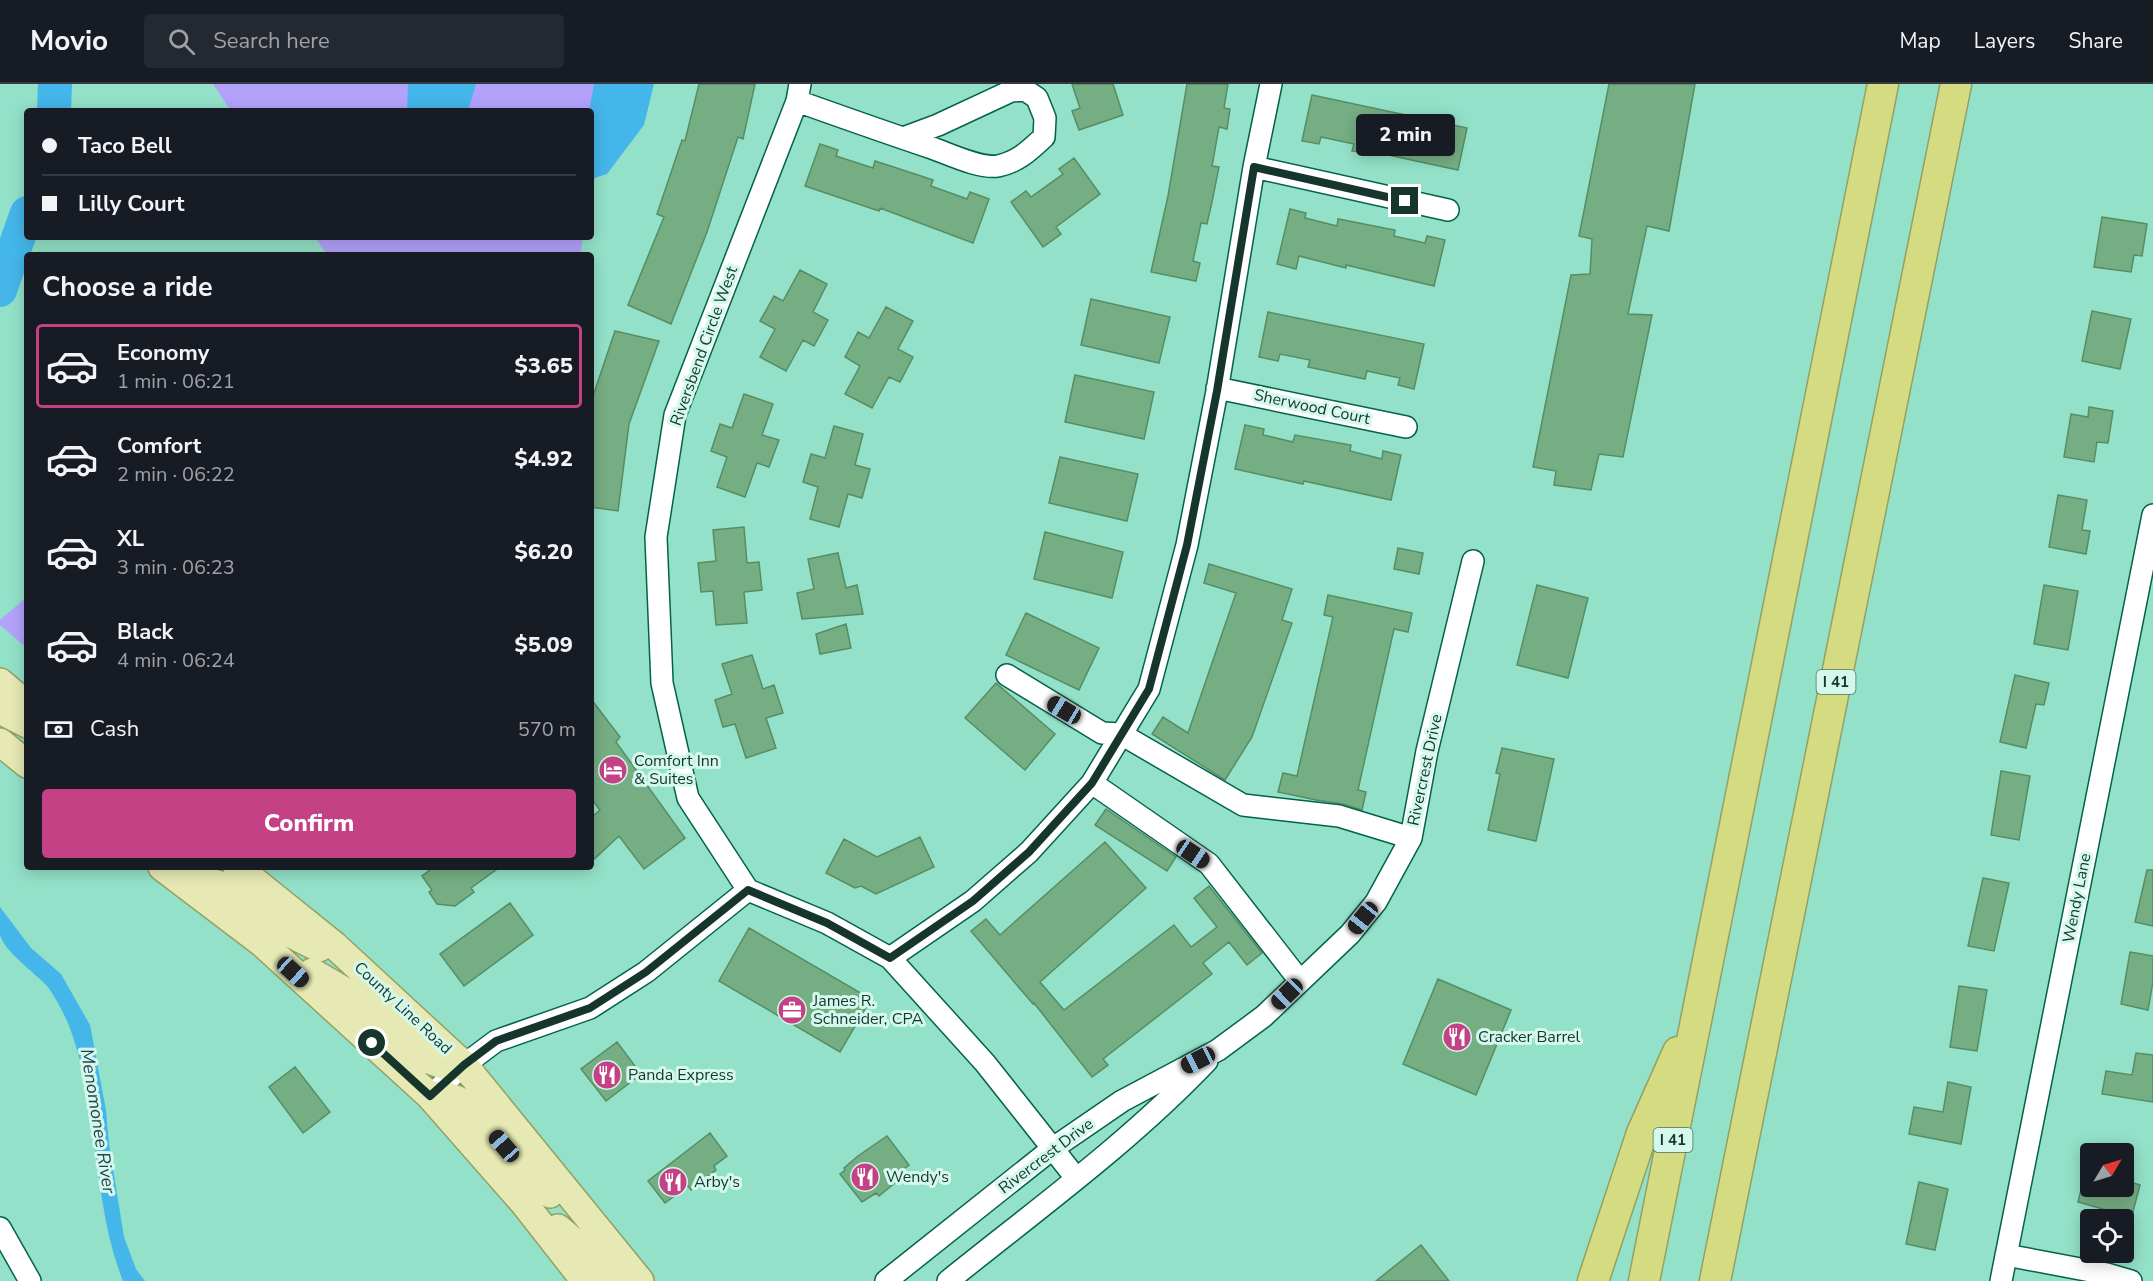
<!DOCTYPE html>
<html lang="en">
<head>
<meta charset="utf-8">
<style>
  :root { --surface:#171b24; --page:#242831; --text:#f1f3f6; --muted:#9ea1a6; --line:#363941; --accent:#c54186 }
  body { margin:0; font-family:"Nunito Sans",sans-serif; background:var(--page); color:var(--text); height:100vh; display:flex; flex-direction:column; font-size:22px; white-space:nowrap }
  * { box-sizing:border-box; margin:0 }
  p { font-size:20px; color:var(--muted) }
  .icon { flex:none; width:33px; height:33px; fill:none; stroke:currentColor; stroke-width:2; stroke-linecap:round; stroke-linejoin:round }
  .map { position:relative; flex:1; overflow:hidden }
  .panel { position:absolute; left:24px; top:168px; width:570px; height:618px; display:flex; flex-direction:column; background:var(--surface); border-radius:6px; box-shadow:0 3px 15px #0003 }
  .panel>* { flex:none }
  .hud { position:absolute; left:24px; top:24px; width:570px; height:132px; border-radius:6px; box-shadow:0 3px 15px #0003; display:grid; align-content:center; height:132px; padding:0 18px; background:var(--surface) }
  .needle { width:39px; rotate:52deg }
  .fabs { position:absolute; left:2080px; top:1059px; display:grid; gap:12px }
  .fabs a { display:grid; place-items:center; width:54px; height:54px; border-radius:6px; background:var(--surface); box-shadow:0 3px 15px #0003; font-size:30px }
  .end { position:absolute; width:27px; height:27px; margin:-14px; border:8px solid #16362d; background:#fff; box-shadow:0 0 0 3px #fff }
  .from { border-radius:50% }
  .bubble { position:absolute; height:42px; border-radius:6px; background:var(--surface); box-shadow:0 3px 15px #0003; font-size:20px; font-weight:800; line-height:42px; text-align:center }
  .car { position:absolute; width:18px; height:36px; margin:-18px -9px; border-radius:8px; box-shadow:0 0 4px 2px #0007; background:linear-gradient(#222 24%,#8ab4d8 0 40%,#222 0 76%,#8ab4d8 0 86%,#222 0) }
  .hud b { display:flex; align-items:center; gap:21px; height:57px; font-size:22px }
  .hud b+b { border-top:2px solid var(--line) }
  .hud i { width:15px; height:15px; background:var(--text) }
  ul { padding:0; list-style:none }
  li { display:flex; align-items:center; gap:18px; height:84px; margin:0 12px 9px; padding:0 6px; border:3px solid transparent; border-radius:6px }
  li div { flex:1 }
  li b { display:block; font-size:22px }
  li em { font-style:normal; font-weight:800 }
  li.current { border-color:var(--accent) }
  li>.icon { width:54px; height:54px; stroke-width:1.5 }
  h2 { padding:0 18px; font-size:27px; line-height:72px }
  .pay { display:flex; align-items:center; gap:15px; height:66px; padding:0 18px; font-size:22px }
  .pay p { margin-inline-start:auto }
  .action { display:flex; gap:12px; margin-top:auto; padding:12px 18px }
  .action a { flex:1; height:69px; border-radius:6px; background:var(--accent); color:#fff; font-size:24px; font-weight:800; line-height:69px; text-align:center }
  header { display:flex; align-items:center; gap:36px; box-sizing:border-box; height:84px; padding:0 30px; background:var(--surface); border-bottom:2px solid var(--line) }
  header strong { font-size:28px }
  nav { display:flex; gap:33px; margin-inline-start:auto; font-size:21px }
  .search { width:420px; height:54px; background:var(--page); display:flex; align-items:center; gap:15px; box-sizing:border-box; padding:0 21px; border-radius:6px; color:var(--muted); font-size:22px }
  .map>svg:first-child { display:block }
  .green { fill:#b3a2fc }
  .water { fill:#44b6ea }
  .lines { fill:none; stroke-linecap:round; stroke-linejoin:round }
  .river { stroke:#44b6ea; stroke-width:34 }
  .building { fill:#76ae84; stroke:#568d65; stroke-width:1.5 }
  .minor-casing { stroke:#03624d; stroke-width:24 }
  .major-casing { stroke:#92a164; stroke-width:30 }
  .highway-casing { stroke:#92a164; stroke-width:33 }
  .minor { stroke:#fff; stroke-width:21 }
  .major { stroke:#e6e9b3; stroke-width:27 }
  .highway { stroke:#d5db81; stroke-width:30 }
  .route { stroke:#16362d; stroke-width:8 }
  .labels { text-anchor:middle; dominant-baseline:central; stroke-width:6; stroke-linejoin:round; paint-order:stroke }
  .shield { fill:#d4f9ec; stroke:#4f7066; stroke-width:1.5 }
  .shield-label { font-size:15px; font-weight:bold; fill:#16362d }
  .street-label { font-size:16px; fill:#16362d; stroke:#d4f9ec }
  .poi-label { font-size:16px; fill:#16362d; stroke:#d4f9ec; text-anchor:start }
  .water-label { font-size:18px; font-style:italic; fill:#263e4b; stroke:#d4f9ec }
</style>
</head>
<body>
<header>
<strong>Movio</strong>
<div class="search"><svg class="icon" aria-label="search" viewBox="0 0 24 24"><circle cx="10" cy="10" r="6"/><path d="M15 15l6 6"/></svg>Search here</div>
<nav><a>Map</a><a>Layers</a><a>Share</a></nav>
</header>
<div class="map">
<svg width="2153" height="1197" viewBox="0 0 2153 1197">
  <rect width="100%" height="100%" fill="#93e1c8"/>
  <!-- green -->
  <path class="green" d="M213 0H612L591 114V27H231Z
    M315 153H583L580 171H327Z
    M27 513V564L0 541V536Z"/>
  <!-- water -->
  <path class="water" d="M408 0H476L468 27H407Z
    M594 0H654L644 41 607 90 591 95V27H589Z
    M0 823 31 864 61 890 90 941 106 1026 109 1060 124 1153 136 1185 145 1197H123C92 1118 100 1030 72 950 68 937 55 911 46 901 35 889 4 867 0 851 0 843 0 831 0 823Z"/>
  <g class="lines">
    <!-- river -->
    <path class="river" d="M54 27 55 0
      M0 206 27 129"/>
  </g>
  <!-- building -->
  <path class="building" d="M699 0H755L743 55 738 53 707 148 671 240 628 221 664 133 657 130 682 56 685 57Z
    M1072 0H1113L1123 31 1079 46 1072 27 1080 24Z
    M1187 0H1228L1224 24 1230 25 1227 45 1219 43 1212 82 1219 83 1212 118 1207 140 1201 139 1193 177 1200 179 1196 197 1151 188 1168 112Z
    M1609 0H1695L1669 147 1647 142 1628 230 1652 231 1623 373 1599 370 1591 406 1554 401 1556 387 1533 383 1571 191 1590 190 1592 155 1579 152Z
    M1312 11 1467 44 1458 86 1370 67 1369 70 1352 67 1354 60 1321 53 1319 60 1302 57Z
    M820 60 838 66 836 72 873 84 875 77 915 90 933 96 931 102 967 115 970 108 989 115 973 159 880 124 879 127 805 102Z
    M1074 74 1100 110 1056 143 1061 150 1043 163 1011 118 1026 107 1031 113 1063 90 1059 85Z
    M1290 125 1306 129 1305 134 1337 142 1338 135 1395 146 1394 152 1425 159 1427 152 1445 156 1434 202 1346 181V184L1299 172 1296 185 1277 180Z
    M2102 133 2147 140 2142 172 2134 171 2131 188 2094 183Z
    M800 186 827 200 813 228 828 236 814 262 803 256 786 287 760 273 775 245 760 237 774 212 783 217Z
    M1091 215 1170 233 1159 279 1081 261Z
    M886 223 913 237 898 265 913 273 900 298 889 293 872 324 845 310 860 282 845 273 858 248 869 254Z
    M2092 227 2131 235 2120 285 2082 277Z
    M1268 228 1424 260 1414 305 1398 301 1400 294 1367 287 1365 295 1308 283 1310 276 1280 270 1278 277 1259 273Z
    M615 247 659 257 629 340 618 427 591 423V318Z
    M1075 291 1154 308 1144 355 1065 338Z
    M744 310 773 320 762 351 779 356 769 383 757 379 745 413 717 403 727 373 711 367 720 340 732 344Z
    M2089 323 2113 327 2108 359 2097 358 2094 378 2064 373 2071 330 2088 333Z
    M1245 341 1264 345 1263 351 1293 358 1295 351 1351 361 1350 367 1382 375 1383 367 1401 371 1391 416 1304 397 1303 400 1235 385Z
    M834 342 863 350 855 381 870 385 862 414 848 410 839 443 810 435 818 403 803 398 811 370 825 374Z
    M1060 373 1138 390 1127 437 1049 419Z
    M2058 411 2087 416 2082 446 2090 447 2086 470 2049 463Z
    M744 443 747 479 759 478 762 506 744 508 747 539 716 541 713 507 701 508 698 479 716 477 713 446Z
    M1045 448 1123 468 1112 514 1034 495Z
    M1398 464 1423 469 1419 490 1394 485Z
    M838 469 846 504 857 501 863 530 802 535 797 509 814 505 808 475Z
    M1209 480 1292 505 1282 536 1292 539 1252 653 1225 696 1152 650 1163 633 1188 649 1236 509 1204 499Z
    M1537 501 1588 514 1568 594 1517 581Z
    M2044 501 2078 507 2068 566 2034 560Z
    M1328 511 1412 529 1408 548 1394 545 1358 706 1366 708 1362 726 1343 720 1316 716 1278 708 1283 689 1297 692 1333 533 1324 531Z
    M1026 529 1099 564 1079 606 1006 571Z
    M846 540 851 564 820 570 816 550Z
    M752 571 763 605 774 601 783 629 766 634 776 664 746 674 735 640 723 643 715 616 732 610 722 580Z
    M2015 591 2049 599 2044 621 2036 620 2026 664 2000 658Z
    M996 599 1055 650 1025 686 965 634Z
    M591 615 620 653 616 658 685 754 644 785 619 752 591 778V734L600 726 591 714Z
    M1502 664 1554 675 1536 757 1488 746 1500 690 1496 689Z
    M2001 687 2030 692 2019 756 1991 751Z
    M1106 725 1176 773 1167 787 1095 741Z
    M920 753 934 783 876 810 861 802 855 804 826 789 844 755 877 773Z
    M1105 758 1146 804 1040 898 1064 926 1174 841 1191 863 1217 843 1194 814 1209 802 1262 869 1247 881 1229 858 1203 879 1212 890 1103 975 1108 981 1092 993 1034 919 1033 920 971 847 986 835 1000 851Z
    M434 783H500L471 804 474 808 455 822 437 820 429 808 432 806 422 792Z
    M2147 786H2153V842L2135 838Z
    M1983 794 2009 799 1994 867 1968 862Z
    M510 819 533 851 464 902 440 870Z
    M749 844 871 915 840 968 719 897Z
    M2130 868 2153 872V898L2148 926 2121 920Z
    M1438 895 1511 926 1476 1011 1403 980Z
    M1959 902 1987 906 1977 967 1950 963Z
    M617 958 641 990 606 1017 581 985Z
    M2136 969 2153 971V1018L2102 1010 2106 987 2132 991Z
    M295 983 330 1028 303 1049 269 1003Z
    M1948 998 1971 1003 1961 1060 1909 1050 1914 1023 1943 1028Z
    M710 1049 727 1072 714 1082 716 1086 691 1106 688 1102 665 1119 648 1097Z
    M887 1052 909 1081 892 1094 896 1098 879 1112 876 1109 862 1118 840 1090 845 1086 844 1084 858 1072Z
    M2124 1096 2140 1101 2129 1143 2124 1142V1131L2078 1118 2082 1102H2124Z
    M1919 1098 1948 1105 1935 1166 1906 1160Z
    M1421 1161 1449 1197H1376Z"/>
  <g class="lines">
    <!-- minor casing -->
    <g class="minor-casing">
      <path id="minor" d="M800 0 797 17 675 331 656 453 662 599 688 714 748 806 827 839 890 874 973 817 1029 768 1092 699 1149 605 1187 461 1217 307 1254 83 1271 0
        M797 17C842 33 887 49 932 64 949 70 980 85 998 82 1018 78 1030 66 1044 53L1045 34 1037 14 1025 6 1011 7 938 41 903 54
        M1254 83 1448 126
        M1217 304 1406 343
        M1007 591 1102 649 1121 650 1243 721 1339 732 1411 754
        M1092 699 1209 780 1300 897
        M890 874 985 979 1076 1094
        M430 1012 464 981 496 957 590 924 646 888 748 806
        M0 1144 30 1197
        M2006 1171 2107 1190 2131 1197
        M886 1197 1052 1065 1122 1017 1218 966 1264 932 1350 850 1376 818 1411 754 1427 667 1473 477
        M948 1197C1036 1126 1129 1059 1207 977
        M2001 1197 2153 431"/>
    </g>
    <!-- major casing -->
    <g class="major-casing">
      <path id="major" d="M0 598 27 621
        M0 626 27 640
        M0 658 27 680
        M162 783 262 859 430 1012 523 1118 585 1197
        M237 783 334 861 464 981 640 1197
        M184 800C231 790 247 820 282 844 293 852 307 858 319 864
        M312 888 360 916 413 967 429 976 446 982 464 981
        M430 1012 444 1011 458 1016 475 1028 534 1095 550 1110
        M558 1144 590 1171 613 1197"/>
    </g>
    <!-- highway casing -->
    <g class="highway-casing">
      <path id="highway" d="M1593 1197 1642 1049 1678 968
        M1644 1197 1883 0
        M1715 1197 1956 0"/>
    </g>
    <!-- minor -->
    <use href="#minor" class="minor"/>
    <!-- major -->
    <use href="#major" class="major"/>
    <!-- highway -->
    <use href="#highway" class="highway"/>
  </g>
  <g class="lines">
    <!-- route -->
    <path class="route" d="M372 959 430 1012 464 981 496 957 590 924 646 888 748 806 827 839 890 874 973 817 1029 768 1092 699 1149 605 1187 461 1217 307 1254 83 1405 117"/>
  </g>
  <!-- icons -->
  <defs>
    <g id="hotel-disc" transform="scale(1.5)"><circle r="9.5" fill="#c54186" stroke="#d4f9ec"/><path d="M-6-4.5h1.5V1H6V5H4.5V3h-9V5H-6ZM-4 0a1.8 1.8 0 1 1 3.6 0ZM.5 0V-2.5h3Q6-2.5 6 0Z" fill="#fff"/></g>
    <g id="office-disc" transform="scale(1.5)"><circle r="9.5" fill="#c54186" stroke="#d4f9ec"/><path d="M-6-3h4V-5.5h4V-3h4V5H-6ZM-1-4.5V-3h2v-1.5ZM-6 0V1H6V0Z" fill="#fff"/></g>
    <g id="restaurant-disc" transform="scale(1.5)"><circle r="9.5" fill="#c54186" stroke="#d4f9ec"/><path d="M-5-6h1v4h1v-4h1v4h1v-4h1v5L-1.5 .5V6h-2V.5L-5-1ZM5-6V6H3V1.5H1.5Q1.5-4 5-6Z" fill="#fff"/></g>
  </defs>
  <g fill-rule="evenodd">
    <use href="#hotel-disc" x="613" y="686"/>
    <use href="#office-disc" x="792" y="926"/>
    <use href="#restaurant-disc" x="1457" y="953"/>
    <use href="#restaurant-disc" x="607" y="991"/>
    <use href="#restaurant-disc" x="865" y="1093"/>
    <use href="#restaurant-disc" x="673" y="1098"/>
  </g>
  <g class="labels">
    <!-- shield labels -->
    <g class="shield">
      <rect x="1816.5" y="586" width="39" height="24" rx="4.5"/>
      <rect x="1653.5" y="1044" width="39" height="24" rx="4.5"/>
    </g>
    <g class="shield-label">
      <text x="1836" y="598">I 41</text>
      <text x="1673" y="1056">I 41</text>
    </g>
    <!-- street labels -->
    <g class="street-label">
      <text transform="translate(704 262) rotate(-70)">Riversbend Circle West</text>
      <text transform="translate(1312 323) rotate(12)">Sherwood Court</text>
      <text transform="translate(1425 686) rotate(-78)">Rivercrest Drive</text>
      <text transform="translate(2077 814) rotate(-79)">Wendy Lane</text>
      <text transform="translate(403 924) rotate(43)">County Line Road</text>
      <text transform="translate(1046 1072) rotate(-37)">Rivercrest Drive</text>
    </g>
    <!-- poi labels -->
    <g class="poi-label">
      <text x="634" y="677">Comfort Inn<tspan x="634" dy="18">&amp; Suites</tspan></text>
      <text x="813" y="917">James R.<tspan x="813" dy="18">Schneider, CPA</tspan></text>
      <text x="1478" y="953">Cracker Barrel</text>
      <text x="628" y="991">Panda Express</text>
      <text x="886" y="1093">Wendy's</text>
      <text x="694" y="1098">Arby's</text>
    </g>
    <!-- water labels -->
    <g class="water-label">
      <text transform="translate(98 1037) rotate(81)">Menomonee River</text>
    </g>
  </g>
</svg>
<div class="fabs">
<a><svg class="needle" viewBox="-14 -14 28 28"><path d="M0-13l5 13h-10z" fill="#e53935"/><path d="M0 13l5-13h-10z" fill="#9ea1a6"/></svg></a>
<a><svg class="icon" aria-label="locate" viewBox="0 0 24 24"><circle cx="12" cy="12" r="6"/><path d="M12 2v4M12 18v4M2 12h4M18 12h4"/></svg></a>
</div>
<i class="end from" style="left:372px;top:959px"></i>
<i class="end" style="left:1405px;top:117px"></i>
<div class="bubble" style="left:1356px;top:30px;width:99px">2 min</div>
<i class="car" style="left:1064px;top:626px;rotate:301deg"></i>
<i class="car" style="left:1193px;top:770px;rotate:124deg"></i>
<i class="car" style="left:1363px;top:834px;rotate:219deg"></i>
<i class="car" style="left:293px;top:888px;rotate:132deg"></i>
<i class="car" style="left:1287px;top:910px;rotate:226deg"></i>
<i class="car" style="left:1198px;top:976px;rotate:243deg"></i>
<i class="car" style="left:504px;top:1062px;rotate:319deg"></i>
<div class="hud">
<b><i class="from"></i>Taco Bell</b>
<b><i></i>Lilly Court</b>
</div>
<section class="panel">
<h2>Choose a ride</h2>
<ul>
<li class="current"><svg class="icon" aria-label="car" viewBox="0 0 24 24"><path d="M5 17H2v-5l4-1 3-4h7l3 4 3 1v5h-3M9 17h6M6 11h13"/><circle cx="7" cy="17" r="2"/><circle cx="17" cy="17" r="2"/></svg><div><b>Economy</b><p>1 min · 06:21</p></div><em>$3.65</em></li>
<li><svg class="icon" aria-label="car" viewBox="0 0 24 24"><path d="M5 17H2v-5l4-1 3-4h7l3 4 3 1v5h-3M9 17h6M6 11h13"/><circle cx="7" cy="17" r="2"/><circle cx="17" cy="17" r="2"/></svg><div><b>Comfort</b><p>2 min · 06:22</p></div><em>$4.92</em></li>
<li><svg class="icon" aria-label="car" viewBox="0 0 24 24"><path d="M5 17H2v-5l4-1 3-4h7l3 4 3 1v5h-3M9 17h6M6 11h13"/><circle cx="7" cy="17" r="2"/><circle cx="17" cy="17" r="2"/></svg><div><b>XL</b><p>3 min · 06:23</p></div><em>$6.20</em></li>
<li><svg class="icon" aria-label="car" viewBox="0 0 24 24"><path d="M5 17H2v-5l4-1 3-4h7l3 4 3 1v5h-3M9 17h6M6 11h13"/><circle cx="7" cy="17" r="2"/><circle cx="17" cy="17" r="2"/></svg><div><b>Black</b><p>4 min · 06:24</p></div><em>$5.09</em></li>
</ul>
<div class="pay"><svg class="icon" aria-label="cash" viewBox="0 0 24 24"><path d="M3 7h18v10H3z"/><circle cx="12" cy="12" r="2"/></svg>Cash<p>570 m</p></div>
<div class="action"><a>Confirm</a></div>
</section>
</div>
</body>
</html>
